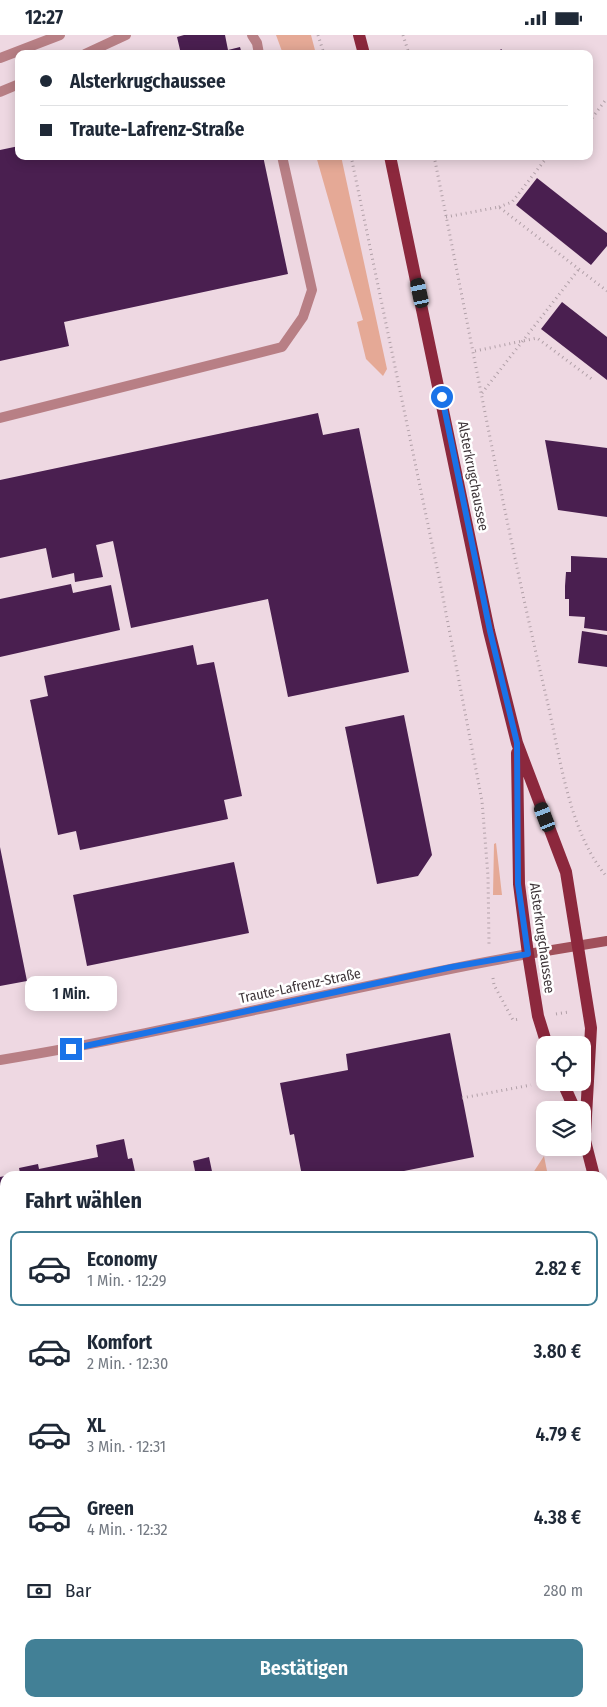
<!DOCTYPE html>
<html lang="de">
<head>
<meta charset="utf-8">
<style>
  :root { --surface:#fff; --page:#f2f2f3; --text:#1f2937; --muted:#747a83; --line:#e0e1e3; --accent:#428096 }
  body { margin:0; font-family:"Fira Sans Condensed",sans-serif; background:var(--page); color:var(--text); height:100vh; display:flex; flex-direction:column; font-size:19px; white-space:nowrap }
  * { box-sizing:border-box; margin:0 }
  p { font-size:16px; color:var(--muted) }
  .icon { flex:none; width:28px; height:28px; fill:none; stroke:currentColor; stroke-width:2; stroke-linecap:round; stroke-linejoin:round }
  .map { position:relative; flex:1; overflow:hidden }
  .details { position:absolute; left:0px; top:1136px; width:608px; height:536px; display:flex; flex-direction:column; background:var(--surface); border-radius:15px 15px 0 0; box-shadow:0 2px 12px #0003 }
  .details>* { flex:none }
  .guide { position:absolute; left:15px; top:15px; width:578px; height:110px; border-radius:10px; box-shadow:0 2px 12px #0003; display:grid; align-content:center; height:110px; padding:0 25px; background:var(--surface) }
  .buttons { position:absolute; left:536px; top:1001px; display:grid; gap:10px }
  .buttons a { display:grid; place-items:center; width:55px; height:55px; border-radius:10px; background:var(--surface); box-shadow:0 2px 12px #0003; font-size:25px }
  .end { position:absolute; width:22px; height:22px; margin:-11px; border:6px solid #1a73e8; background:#fff; box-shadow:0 0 0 2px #fff }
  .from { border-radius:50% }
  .bubble { position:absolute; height:35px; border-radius:10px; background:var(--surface); box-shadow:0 2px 12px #0003; font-size:16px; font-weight:600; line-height:35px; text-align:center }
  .car { position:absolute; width:15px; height:30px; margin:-15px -8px; border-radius:6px; box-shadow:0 0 4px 1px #0007; background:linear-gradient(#222 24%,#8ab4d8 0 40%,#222 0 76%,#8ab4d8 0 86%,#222 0) }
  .guide b { display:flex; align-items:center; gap:18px; height:48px; font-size:19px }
  .guide b+b { border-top:1px solid var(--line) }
  .guide i { width:12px; height:12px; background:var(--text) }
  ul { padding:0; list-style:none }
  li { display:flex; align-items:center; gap:15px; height:75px; margin:0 10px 8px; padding:0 15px; border:2px solid transparent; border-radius:10px }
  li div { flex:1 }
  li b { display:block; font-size:19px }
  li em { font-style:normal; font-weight:600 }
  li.active { border-color:var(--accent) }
  li>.icon { width:45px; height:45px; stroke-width:1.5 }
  h2 { padding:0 25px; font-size:22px; line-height:60px }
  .pay { display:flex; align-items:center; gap:12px; height:55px; padding:0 25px; font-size:19px }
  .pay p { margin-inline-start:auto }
  .primary-button { display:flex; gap:10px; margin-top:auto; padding:10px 25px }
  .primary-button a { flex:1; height:58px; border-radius:10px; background:var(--accent); color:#fff; font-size:20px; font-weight:600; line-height:58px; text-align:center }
  .status { display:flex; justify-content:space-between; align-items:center; height:35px; padding:0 25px; background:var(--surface); direction:ltr }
  .status svg { height:14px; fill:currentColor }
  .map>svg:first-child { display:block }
  .green { fill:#e5a996 }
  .building { fill:#4a1f50 }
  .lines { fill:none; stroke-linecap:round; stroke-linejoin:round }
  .path { stroke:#b1a0a8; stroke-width:3; stroke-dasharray:1 4; stroke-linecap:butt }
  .service { stroke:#b87f85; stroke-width:10 }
  .minor { stroke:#b87f85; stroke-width:10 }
  .tertiary { stroke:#b87f85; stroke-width:10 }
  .secondary { stroke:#a04f5a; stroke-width:10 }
  .primary { stroke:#8c283d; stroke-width:12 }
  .route { stroke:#1a73e8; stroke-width:6 }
  .labels { text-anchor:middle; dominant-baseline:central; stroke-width:5; stroke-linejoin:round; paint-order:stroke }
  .street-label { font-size:14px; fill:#3e3539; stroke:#fff }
</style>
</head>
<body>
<div class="status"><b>12:27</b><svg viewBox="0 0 49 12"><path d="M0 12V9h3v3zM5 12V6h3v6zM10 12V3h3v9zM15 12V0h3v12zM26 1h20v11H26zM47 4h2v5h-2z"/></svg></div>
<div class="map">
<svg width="607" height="1672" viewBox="0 0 607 1672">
  <rect width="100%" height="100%" fill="#eed8e2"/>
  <!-- green -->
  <path class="green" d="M276 0H311L316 19H283Z
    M316 121H341L387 334 383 341 366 324 357 287 363 285Z
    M496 808 502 860H493L494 809Z
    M544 1121 548 1141H531Z
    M277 1668H361L362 1672H278Z"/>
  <!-- building -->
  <path class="building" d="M184 0H225L228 15 240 12 242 19H181L177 2Z
    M501 14 507 19H497Z
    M19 111V121H263L288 239 64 287 69 311 0 326V115Z
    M537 143 607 198V211L591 230 516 170Z
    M562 267 607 302V345L541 294Z
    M318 378 323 400 359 393 409 637 288 662 268 564 131 593 113 506 96 510 103 542 75 547 74 538 52 543 46 513 0 523V445Z
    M545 405 607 413V482L558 475Z
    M571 521 607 523V596L584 593 585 582 569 581V564H565V551L566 537H571Z
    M71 549 73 558 111 550 120 595 0 622V564Z
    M582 596 607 600V632L578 628Z
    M193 610 197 630 214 627 242 761 224 765 228 784 80 815 76 796 58 800 30 665 48 661 44 641Z
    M404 680 432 820 418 841 377 849 345 692Z
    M0 812 27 946 0 951Z
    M234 827 249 898 87 931 73 860Z
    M450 998 474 1122 379 1141H302L294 1099 290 1100 280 1048 348 1035 346 1019Z
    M124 1104 128 1124 132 1123 136 1141H9L20 1138 19 1133 38 1129 39 1134 98 1122 96 1110Z
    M209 1122 213 1141H196L193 1126Z
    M5 1141V1222H4L0 1201V1142Z
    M0 1293 5 1311V1517L0 1518Z
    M0 1628 5 1630V1668H13L12 1672H0Z
    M57 1668H207L205 1672H55Z
    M306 1668H314L321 1672H303Z
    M432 1668H506L488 1672H433Z"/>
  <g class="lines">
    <!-- path -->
    <path class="path" d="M318 0 324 19
      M403 0 409 19
      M589 87 607 63
      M351 121 441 552 482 766 488 841 489 910
      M434 121C471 303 504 485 547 665 560 721 569 798 607 842
      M499 172 512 167 548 121
      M446 182 499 172 607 256
      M475 316 537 303 593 345
      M482 358 579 234
      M493 943 494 950 513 985 520 984
      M556 979 569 977
      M462 1063 531 1050
      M365 1668 366 1672"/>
    <!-- service -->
    <path class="service" d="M252 0 257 8 259 19
      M85 19 126 0
      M0 57 19 49
      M0 383 282 312 303 282 312 255 282 121"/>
    <!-- minor -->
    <path class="minor" d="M0 23 60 0"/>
    <!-- tertiary -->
    <path class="tertiary" d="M0 1025C177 996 351 951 528 919"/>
    <!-- secondary -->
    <path class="secondary" d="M528 919 607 906"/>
    <!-- primary -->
    <path class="primary" d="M359 0 364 19
      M390 121 489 596 517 708 566 837 591 993 585 1099
      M517 718 519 849 528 919 538 981 547 1010
      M563 1048 575 1075
      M582 1094 594 1141
      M602 1176 607 1196"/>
  </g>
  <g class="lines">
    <!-- route -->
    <path class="route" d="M71 1014 452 932 528 919 518 849 517 708 490 596 442 362"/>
  </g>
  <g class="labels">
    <!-- street labels -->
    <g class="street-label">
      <text transform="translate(473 441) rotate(79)">Alsterkrugchaussee</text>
      <text transform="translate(542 903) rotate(82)">Alsterkrugchaussee</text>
      <text transform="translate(300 951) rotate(-12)">Traute-Lafrenz-Straße</text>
    </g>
  </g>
</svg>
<div class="buttons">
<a><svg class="icon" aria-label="locate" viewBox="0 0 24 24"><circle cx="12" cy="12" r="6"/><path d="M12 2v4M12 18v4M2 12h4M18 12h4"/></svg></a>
<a><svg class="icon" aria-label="layers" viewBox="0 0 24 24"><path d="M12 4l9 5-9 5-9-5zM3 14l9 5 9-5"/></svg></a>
</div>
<i class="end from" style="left:442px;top:362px"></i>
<i class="end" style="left:71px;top:1014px"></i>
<div class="bubble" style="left:25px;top:941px;width:92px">1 Min.</div>
<i class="car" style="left:420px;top:258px;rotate:348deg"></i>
<i class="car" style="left:545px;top:782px;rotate:339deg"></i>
<div class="guide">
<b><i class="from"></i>Alsterkrugchaussee</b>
<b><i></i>Traute-Lafrenz-Straße</b>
</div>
<section class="details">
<h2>Fahrt wählen</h2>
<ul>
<li class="active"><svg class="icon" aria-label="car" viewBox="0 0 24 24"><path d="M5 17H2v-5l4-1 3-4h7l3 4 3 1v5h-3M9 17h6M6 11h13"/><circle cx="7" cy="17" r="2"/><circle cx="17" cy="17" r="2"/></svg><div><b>Economy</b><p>1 Min. · 12:29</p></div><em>2.82 €</em></li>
<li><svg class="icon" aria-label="car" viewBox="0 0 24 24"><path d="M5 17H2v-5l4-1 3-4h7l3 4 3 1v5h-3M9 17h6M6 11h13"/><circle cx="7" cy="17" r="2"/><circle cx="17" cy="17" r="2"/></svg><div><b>Komfort</b><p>2 Min. · 12:30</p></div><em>3.80 €</em></li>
<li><svg class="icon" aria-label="car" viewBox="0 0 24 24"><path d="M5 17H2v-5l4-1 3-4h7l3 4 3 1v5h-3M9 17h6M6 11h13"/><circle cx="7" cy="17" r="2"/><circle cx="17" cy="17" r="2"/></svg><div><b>XL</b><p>3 Min. · 12:31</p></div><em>4.79 €</em></li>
<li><svg class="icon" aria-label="car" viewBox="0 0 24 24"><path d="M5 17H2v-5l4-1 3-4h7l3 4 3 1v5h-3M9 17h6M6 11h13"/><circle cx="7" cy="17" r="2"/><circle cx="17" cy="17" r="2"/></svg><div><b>Green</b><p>4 Min. · 12:32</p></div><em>4.38 €</em></li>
</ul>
<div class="pay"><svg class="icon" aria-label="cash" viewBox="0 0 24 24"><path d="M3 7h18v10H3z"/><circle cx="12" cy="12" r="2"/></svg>Bar<p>280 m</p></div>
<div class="primary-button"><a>Bestätigen</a></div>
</section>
</div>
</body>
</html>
